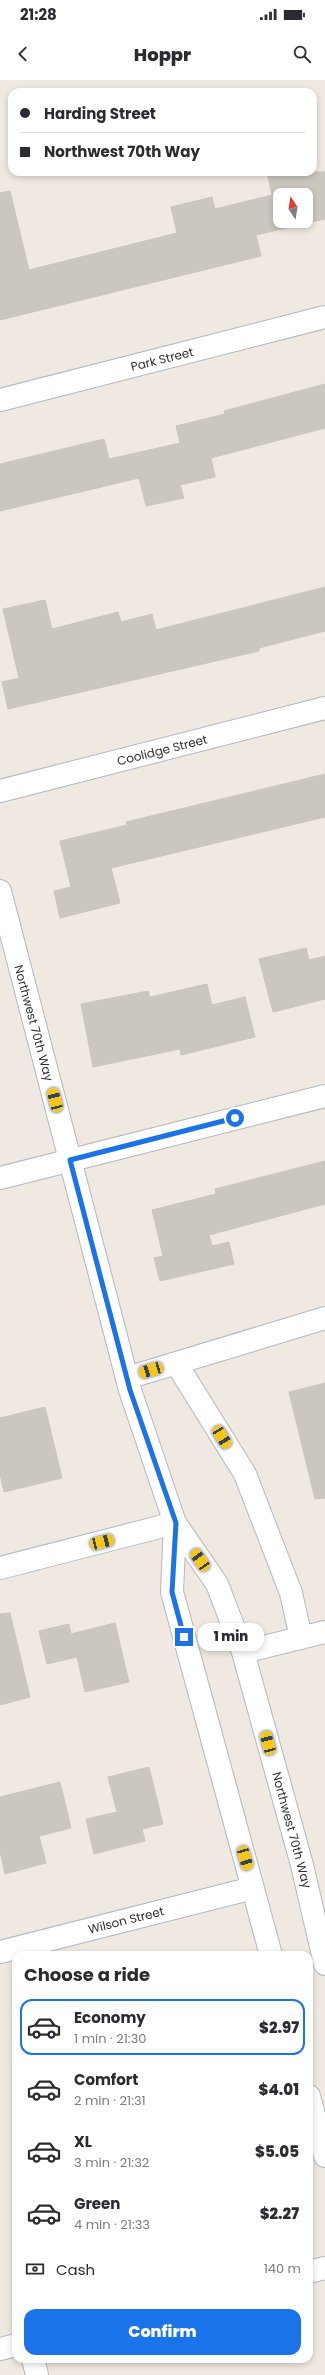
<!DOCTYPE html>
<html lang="en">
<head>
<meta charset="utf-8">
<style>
  :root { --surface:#fff; --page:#f2f2f3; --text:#2b2b33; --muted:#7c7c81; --line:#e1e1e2; --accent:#1a73e8 }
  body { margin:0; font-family:Poppins,sans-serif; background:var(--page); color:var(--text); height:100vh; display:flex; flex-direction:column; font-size:15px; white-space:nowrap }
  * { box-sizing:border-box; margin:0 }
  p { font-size:13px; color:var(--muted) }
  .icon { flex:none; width:22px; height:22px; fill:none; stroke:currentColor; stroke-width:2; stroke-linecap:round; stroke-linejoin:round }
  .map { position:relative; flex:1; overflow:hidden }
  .details { position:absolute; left:12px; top:1871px; width:301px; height:412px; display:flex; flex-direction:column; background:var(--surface); border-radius:12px; box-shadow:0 2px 6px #0003 }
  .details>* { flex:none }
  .top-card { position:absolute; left:8px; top:8px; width:309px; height:88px; border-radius:12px; box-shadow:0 2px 6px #0003; display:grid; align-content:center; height:88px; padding:0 12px; background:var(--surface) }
  .needle { width:26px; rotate:348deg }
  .fabs { position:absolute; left:273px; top:108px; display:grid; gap:8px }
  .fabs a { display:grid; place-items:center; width:40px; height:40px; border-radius:8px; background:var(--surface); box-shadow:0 2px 6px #0003; font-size:20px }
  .end { position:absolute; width:18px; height:18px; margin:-9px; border:5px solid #1a73e8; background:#fff; box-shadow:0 0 0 2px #fff }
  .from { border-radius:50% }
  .bubble { position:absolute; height:28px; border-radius:12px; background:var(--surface); box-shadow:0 2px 6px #0003; font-size:13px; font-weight:800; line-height:28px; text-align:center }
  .car { position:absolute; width:12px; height:24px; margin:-12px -6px; border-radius:5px; box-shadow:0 0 3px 1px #0007; background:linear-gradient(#f5c518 24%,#345 0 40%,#f5c518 0 76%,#345 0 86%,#f5c518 0) }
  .top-card b { display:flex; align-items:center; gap:14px; height:38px; font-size:15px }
  .top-card b+b { border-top:1px solid var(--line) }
  .top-card i { width:10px; height:10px; background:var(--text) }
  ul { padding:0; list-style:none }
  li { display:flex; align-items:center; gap:12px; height:56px; margin:0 8px 6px; padding:0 4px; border:2px solid transparent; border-radius:12px }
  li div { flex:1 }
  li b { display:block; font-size:15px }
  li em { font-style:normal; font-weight:800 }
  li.current { border-color:var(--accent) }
  li>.icon { width:36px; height:36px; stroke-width:1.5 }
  h2 { padding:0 12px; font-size:18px; line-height:48px }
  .pay { display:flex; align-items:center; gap:10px; height:44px; padding:0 12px; font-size:15px }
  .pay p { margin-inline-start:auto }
  .button { display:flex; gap:8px; margin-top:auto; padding:8px 12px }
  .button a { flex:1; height:46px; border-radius:12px; background:var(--accent); color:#fff; font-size:16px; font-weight:800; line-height:46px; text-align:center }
  .status { display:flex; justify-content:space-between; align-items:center; height:28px; padding:0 20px; background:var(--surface); direction:ltr }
  .status svg { height:11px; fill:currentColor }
  header { display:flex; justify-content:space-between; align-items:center; height:52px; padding:0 12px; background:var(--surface); font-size:18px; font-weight:800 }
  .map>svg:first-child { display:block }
  .building { fill:#cbc7bf; stroke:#cbc5ba; fill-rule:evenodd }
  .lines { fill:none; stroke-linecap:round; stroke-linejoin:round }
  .minor-casing { stroke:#b4b7c1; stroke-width:24 }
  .minor { stroke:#fff; stroke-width:22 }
  .route { stroke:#1a73e8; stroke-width:5 }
  .labels { text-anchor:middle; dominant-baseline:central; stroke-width:3; stroke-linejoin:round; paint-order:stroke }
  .street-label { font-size:12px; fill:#2e2e2e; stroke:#fff }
</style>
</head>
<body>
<div class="status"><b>21:28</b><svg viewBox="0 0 49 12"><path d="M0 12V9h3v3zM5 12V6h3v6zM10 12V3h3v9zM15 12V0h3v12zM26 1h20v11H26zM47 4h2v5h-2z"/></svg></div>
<header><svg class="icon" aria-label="back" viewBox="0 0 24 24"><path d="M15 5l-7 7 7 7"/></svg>Hoppr<svg class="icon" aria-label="search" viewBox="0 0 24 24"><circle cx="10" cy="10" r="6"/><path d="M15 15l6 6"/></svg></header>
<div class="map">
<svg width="325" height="2295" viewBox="0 0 325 2295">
  <rect width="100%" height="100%" fill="#efe9e1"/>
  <!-- building -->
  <path class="building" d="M267 92H325V139L256 155 261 176 0 240V113L10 111 29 190 177 153 171 127 212 117 215 129 272 115ZM280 115H306V141H280Z
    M325 304V348L211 378 215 397 180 405 184 418 146 426 139 398 0 431V384L104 359 109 379 180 363 176 346 225 334 224 331Z
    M325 507V551L259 568V571L8 629 2 602 19 598 3 529 45 520 52 549 118 532 121 542 152 534 156 550Z
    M325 694V737L111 788 120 823 60 838 54 811 71 807 60 761 127 745 126 742Z
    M306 868 309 880 325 876V919L273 932 259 879Z
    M207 904 212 925 245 917 255 957 181 975 180 969 93 987 81 924 148 911 150 917Z
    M325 1081V1124L209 1155 212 1166 229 1162 234 1184 160 1201 154 1178 163 1176 152 1130 216 1114 215 1109Z
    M325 1303V1418L315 1419 289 1312Z
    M45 1327 62 1398 4 1412 0 1394V1338Z
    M10 1533 30 1617 0 1625V1534Z
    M115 1543 129 1602 85 1612 77 1577 47 1584 39 1551 69 1544 71 1554Z
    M149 1687 163 1744 142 1749 145 1761 94 1774 86 1739 117 1732 108 1697Z
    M60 1702 71 1748 39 1756 46 1783 5 1794 0 1771V1717Z"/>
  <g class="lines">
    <!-- minor casing -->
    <g class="minor-casing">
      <path id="minor" d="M0 320 325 237
        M0 711 325 628
        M0 811 130 1310 175 1443 217 1504 243 1572 302 1785 325 1884
        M0 1098 325 1016
        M176 1283 245 1394 291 1513 301 1558
        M127 1298 325 1238
        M175 1443 172 1512 271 1875
        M0 1488 175 1443
        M243 1572 325 1552
        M0 1872 253 1808
        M309 2016 325 2076
        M309 2192 325 2188
        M0 2269 16 2265
        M33 2279 37 2295"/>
    </g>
    <!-- minor -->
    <use href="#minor" class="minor"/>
  </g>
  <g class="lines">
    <!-- route -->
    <path class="route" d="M184 1557 172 1512 176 1443 130 1310 70 1080 235 1038"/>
  </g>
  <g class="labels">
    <!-- street labels -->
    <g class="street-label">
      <text transform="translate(162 279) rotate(-14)">Park Street</text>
      <text transform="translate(162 670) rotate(-14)">Coolidge Street</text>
      <text transform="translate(34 943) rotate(75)">Northwest 70th Way</text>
      <text transform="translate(292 1750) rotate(75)">Northwest 70th Way</text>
      <text transform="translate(126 1840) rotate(-14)">Wilson Street</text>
    </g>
  </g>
</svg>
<div class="fabs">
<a><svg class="needle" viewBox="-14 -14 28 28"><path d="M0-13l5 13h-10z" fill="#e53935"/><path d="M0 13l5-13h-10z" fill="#7c7c81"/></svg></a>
</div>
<i class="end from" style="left:235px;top:1038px"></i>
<i class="end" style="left:184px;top:1557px"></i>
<div class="bubble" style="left:198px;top:1543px;width:66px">1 min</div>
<i class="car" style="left:55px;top:1020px;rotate:345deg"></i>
<i class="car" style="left:151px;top:1290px;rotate:253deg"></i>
<i class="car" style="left:222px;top:1357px;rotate:148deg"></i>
<i class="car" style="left:102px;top:1462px;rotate:76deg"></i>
<i class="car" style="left:200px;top:1480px;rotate:325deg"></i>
<i class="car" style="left:268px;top:1663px;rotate:345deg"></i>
<i class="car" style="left:245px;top:1778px;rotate:164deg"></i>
<div class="top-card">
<b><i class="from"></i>Harding Street</b>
<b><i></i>Northwest 70th Way</b>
</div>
<section class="details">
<h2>Choose a ride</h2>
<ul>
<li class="current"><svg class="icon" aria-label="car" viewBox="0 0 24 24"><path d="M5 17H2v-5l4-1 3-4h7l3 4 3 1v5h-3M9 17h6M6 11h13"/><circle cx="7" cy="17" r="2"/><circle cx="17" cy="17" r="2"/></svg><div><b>Economy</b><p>1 min · 21:30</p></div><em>$2.97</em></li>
<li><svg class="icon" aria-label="car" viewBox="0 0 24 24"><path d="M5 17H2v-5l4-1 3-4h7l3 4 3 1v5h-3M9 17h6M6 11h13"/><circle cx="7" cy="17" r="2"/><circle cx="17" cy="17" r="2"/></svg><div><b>Comfort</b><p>2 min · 21:31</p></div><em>$4.01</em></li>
<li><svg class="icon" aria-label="car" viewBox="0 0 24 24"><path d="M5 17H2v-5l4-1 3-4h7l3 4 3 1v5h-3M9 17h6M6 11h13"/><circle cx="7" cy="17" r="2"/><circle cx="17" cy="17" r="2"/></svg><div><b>XL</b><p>3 min · 21:32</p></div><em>$5.05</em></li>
<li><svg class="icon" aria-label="car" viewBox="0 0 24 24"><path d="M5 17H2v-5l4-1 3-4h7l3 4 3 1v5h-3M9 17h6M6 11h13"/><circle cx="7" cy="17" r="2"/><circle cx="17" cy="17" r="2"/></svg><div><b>Green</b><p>4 min · 21:33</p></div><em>$2.27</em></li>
</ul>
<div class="pay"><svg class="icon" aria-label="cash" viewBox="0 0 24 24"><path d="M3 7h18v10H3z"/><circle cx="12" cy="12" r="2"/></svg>Cash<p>140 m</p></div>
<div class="button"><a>Confirm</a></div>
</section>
</div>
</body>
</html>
